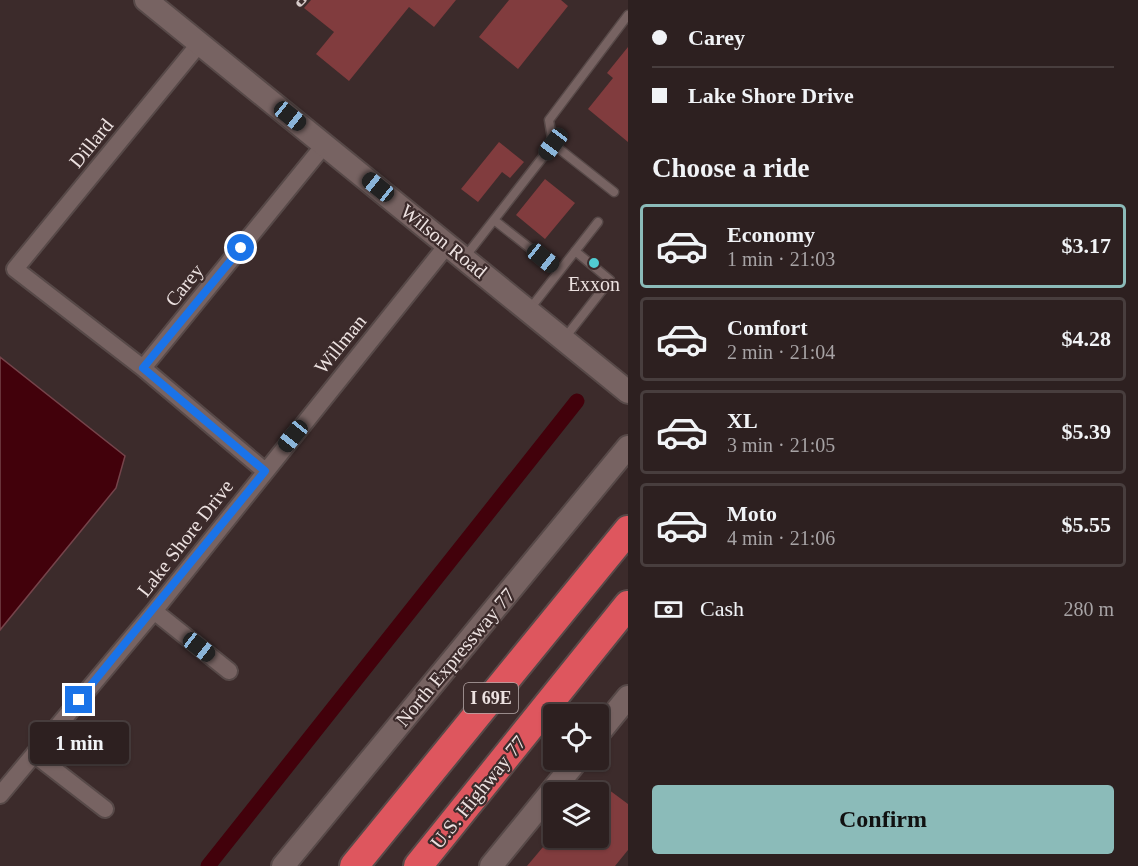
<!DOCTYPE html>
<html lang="en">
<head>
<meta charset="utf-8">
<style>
  :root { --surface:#2d2020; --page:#392d2d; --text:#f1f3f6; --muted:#a7a3a5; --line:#483e3e; --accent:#8bbbb9 }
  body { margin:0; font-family:"Times New Roman",serif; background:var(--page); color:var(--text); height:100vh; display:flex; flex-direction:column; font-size:22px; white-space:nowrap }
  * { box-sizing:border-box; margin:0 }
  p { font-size:20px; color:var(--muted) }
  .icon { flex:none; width:33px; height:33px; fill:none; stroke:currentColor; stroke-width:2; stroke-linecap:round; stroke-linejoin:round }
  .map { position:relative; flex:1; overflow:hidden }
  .drawer { display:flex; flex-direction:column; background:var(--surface); width:510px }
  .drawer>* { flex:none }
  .banner { display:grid; align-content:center; height:132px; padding:0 24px; background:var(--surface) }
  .tools { position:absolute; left:543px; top:704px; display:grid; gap:12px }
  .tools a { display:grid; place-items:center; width:66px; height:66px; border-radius:6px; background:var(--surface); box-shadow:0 2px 4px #0004,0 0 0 2px var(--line); font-size:30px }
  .end { position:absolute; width:27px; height:27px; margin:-14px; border:8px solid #1a73e8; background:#fff; box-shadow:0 0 0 3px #fff }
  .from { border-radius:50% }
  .bubble { position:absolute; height:42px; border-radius:6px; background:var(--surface); box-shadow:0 2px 4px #0004,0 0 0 2px var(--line); font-size:20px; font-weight:800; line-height:42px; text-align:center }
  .car { position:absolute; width:18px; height:36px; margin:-18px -9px; border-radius:8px; box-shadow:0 0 4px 2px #0007; background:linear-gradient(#222 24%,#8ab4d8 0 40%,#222 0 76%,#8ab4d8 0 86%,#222 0) }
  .banner b { display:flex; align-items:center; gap:21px; height:57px; font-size:22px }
  .banner b+b { border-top:2px solid var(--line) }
  .banner i { width:15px; height:15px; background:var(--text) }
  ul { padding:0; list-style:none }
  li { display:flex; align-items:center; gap:18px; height:84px; margin:0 12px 9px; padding:0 12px; border:3px solid var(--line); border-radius:6px }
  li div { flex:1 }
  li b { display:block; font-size:22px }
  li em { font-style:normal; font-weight:800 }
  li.on { border-color:var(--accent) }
  li>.icon { width:54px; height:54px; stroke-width:1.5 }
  h2 { padding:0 24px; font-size:27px; line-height:72px }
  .pay { display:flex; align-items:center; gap:15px; height:66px; padding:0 24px; font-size:22px }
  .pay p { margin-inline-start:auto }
  .primary-button { display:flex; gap:12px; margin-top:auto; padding:12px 24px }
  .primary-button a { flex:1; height:69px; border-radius:6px; background:var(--accent); color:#111; font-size:24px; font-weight:800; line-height:69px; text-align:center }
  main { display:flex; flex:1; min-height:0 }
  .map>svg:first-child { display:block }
  .water { fill:#42010b; stroke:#75444b; stroke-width:1.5 }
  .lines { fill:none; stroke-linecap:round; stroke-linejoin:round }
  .canal { stroke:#42010b; stroke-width:15 }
  .building { fill:#813c3e }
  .service-casing { stroke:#574948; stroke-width:11 }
  .minor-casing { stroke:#574948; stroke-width:20 }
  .secondary-casing { stroke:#574948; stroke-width:26 }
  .motorway-casing { stroke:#574948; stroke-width:32 }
  .service { stroke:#776362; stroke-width:8 }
  .minor { stroke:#776362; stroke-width:16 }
  .secondary { stroke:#776362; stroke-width:22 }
  .motorway { stroke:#de565e; stroke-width:28 }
  .rail-casing { stroke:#d6cac9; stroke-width:7 }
  .rail { stroke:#3c2b2b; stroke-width:4.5; stroke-dasharray:14; stroke-linecap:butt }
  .route { stroke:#1a73e8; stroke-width:8 }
  .poi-dot { fill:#51ccd2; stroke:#3c2b2b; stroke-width:2 }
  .labels { text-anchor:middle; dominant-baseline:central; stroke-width:4.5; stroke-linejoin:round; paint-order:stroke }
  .shield { fill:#3c2b2b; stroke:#b7aaaa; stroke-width:1.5 }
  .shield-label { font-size:18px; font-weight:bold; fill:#ece1e0 }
  .street-label { font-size:20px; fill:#ece1e0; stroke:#3c2b2b }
  .poi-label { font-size:20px; fill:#ece1e0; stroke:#3c2b2b }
</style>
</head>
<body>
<main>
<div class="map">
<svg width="628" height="866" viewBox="0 0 628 866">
  <rect width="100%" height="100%" fill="#3c2b2b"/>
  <!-- water -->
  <path class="water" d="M0 357 125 456 116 488 0 630Z"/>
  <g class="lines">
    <!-- canal -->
    <path class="canal" d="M208 866 577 401"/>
  </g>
  <!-- building -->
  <path class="building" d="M311 0H456L434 27 409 7 349 81 316 54 334 32 304 8Z
    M509 0H561L568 6 518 69 479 37Z
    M628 47V142L588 109 613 78 607 73Z
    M499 142 524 162 510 178 502 172 478 202 461 189Z
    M545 179 575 203 545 239 516 215Z
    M597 781 628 804V850L615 866H527L554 834V837H598V792H588Z"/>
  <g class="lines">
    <!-- service casing -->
    <g class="service-casing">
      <path id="service" d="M553 144 614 192
        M494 220 559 271
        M465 257 553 144 549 120 628 15
        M529 310 598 222
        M564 339 610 280 575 251"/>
    </g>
    <!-- minor casing -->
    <g class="minor-casing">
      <path id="minor" d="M200 43 15 269 143 368 265 471
        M143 368 325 144
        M154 611 229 671
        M34 754 105 809
        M0 795 154 611 448 244"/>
    </g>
    <!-- secondary casing -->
    <g class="secondary-casing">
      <path id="secondary" d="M146 0 628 392
        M598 734 628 697
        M283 866 628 447
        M491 866 578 759"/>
    </g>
    <!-- motorway casing -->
    <g class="motorway-casing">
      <path id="motorway" d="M354 866 628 530
        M418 866 628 605"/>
    </g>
    <!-- service -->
    <use href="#service" class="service"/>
    <!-- minor -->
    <use href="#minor" class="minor"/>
    <!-- secondary -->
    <use href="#secondary" class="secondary"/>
    <!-- motorway -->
    <use href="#motorway" class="motorway"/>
    <!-- rail casing -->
    <g class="rail-casing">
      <path id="rail" d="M300 3 303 0"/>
    </g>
    <!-- rail -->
    <use href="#rail" class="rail"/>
  </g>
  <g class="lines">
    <!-- route -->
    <path class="route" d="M79 700 265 471 143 368 241 248"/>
  </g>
  <!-- markers -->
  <circle class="poi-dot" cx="594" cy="263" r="6"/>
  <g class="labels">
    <!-- shield labels -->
    <rect class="shield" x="464" y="683" width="54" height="30" rx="4.5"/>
    <g class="shield-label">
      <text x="491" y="698">I 69E</text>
    </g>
    <!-- street labels -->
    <g class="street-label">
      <text transform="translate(91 143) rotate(-51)">Dillard</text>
      <text transform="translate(444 241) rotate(39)">Wilson Road</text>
      <text transform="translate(184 285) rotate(-51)">Carey</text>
      <text transform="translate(340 344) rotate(-51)">Willman</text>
      <text transform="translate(185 538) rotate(-52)">Lake Shore Drive</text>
      <text transform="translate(455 657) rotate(-50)">North Expressway 77</text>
      <text transform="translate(478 792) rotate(-51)">U.S. Highway 77</text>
    </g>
    <!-- poi labels -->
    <g class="poi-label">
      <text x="594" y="284">Exxon</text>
    </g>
  </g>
</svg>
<div class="tools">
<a><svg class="icon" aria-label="locate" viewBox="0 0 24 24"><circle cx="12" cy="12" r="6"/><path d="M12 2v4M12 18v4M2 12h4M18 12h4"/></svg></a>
<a><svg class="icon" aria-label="layers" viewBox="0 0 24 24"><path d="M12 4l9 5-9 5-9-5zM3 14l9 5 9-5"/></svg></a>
</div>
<i class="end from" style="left:241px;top:248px"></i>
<i class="end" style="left:79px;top:700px"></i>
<div class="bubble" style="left:30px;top:722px;width:99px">1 min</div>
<i class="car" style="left:290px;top:116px;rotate:129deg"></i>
<i class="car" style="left:553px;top:144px;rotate:217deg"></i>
<i class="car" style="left:378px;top:187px;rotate:309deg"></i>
<i class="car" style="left:543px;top:258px;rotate:129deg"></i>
<i class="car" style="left:293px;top:436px;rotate:219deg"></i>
<i class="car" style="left:199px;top:647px;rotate:128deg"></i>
</div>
<section class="drawer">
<div class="banner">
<b><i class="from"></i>Carey</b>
<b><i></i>Lake Shore Drive</b>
</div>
<h2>Choose a ride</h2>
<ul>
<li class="on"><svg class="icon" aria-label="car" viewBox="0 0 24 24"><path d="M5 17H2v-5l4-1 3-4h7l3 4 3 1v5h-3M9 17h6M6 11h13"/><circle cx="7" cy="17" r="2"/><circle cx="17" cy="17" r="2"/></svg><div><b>Economy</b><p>1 min · 21:03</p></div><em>$3.17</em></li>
<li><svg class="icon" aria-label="car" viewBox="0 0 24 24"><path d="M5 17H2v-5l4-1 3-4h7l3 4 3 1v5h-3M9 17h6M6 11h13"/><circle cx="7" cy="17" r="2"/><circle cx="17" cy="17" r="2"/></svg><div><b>Comfort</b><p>2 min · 21:04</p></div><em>$4.28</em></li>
<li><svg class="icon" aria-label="car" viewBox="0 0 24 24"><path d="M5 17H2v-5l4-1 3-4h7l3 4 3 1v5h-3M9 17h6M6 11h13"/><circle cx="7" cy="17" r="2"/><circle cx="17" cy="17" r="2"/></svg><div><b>XL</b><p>3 min · 21:05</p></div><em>$5.39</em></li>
<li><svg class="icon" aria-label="car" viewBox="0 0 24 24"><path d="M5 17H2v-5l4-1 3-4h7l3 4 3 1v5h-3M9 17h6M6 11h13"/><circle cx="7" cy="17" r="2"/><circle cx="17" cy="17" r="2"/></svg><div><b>Moto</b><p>4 min · 21:06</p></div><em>$5.55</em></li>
</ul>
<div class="pay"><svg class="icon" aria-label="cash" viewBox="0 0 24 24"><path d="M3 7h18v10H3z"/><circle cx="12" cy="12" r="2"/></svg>Cash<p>280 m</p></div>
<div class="primary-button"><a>Confirm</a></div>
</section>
</main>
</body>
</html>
